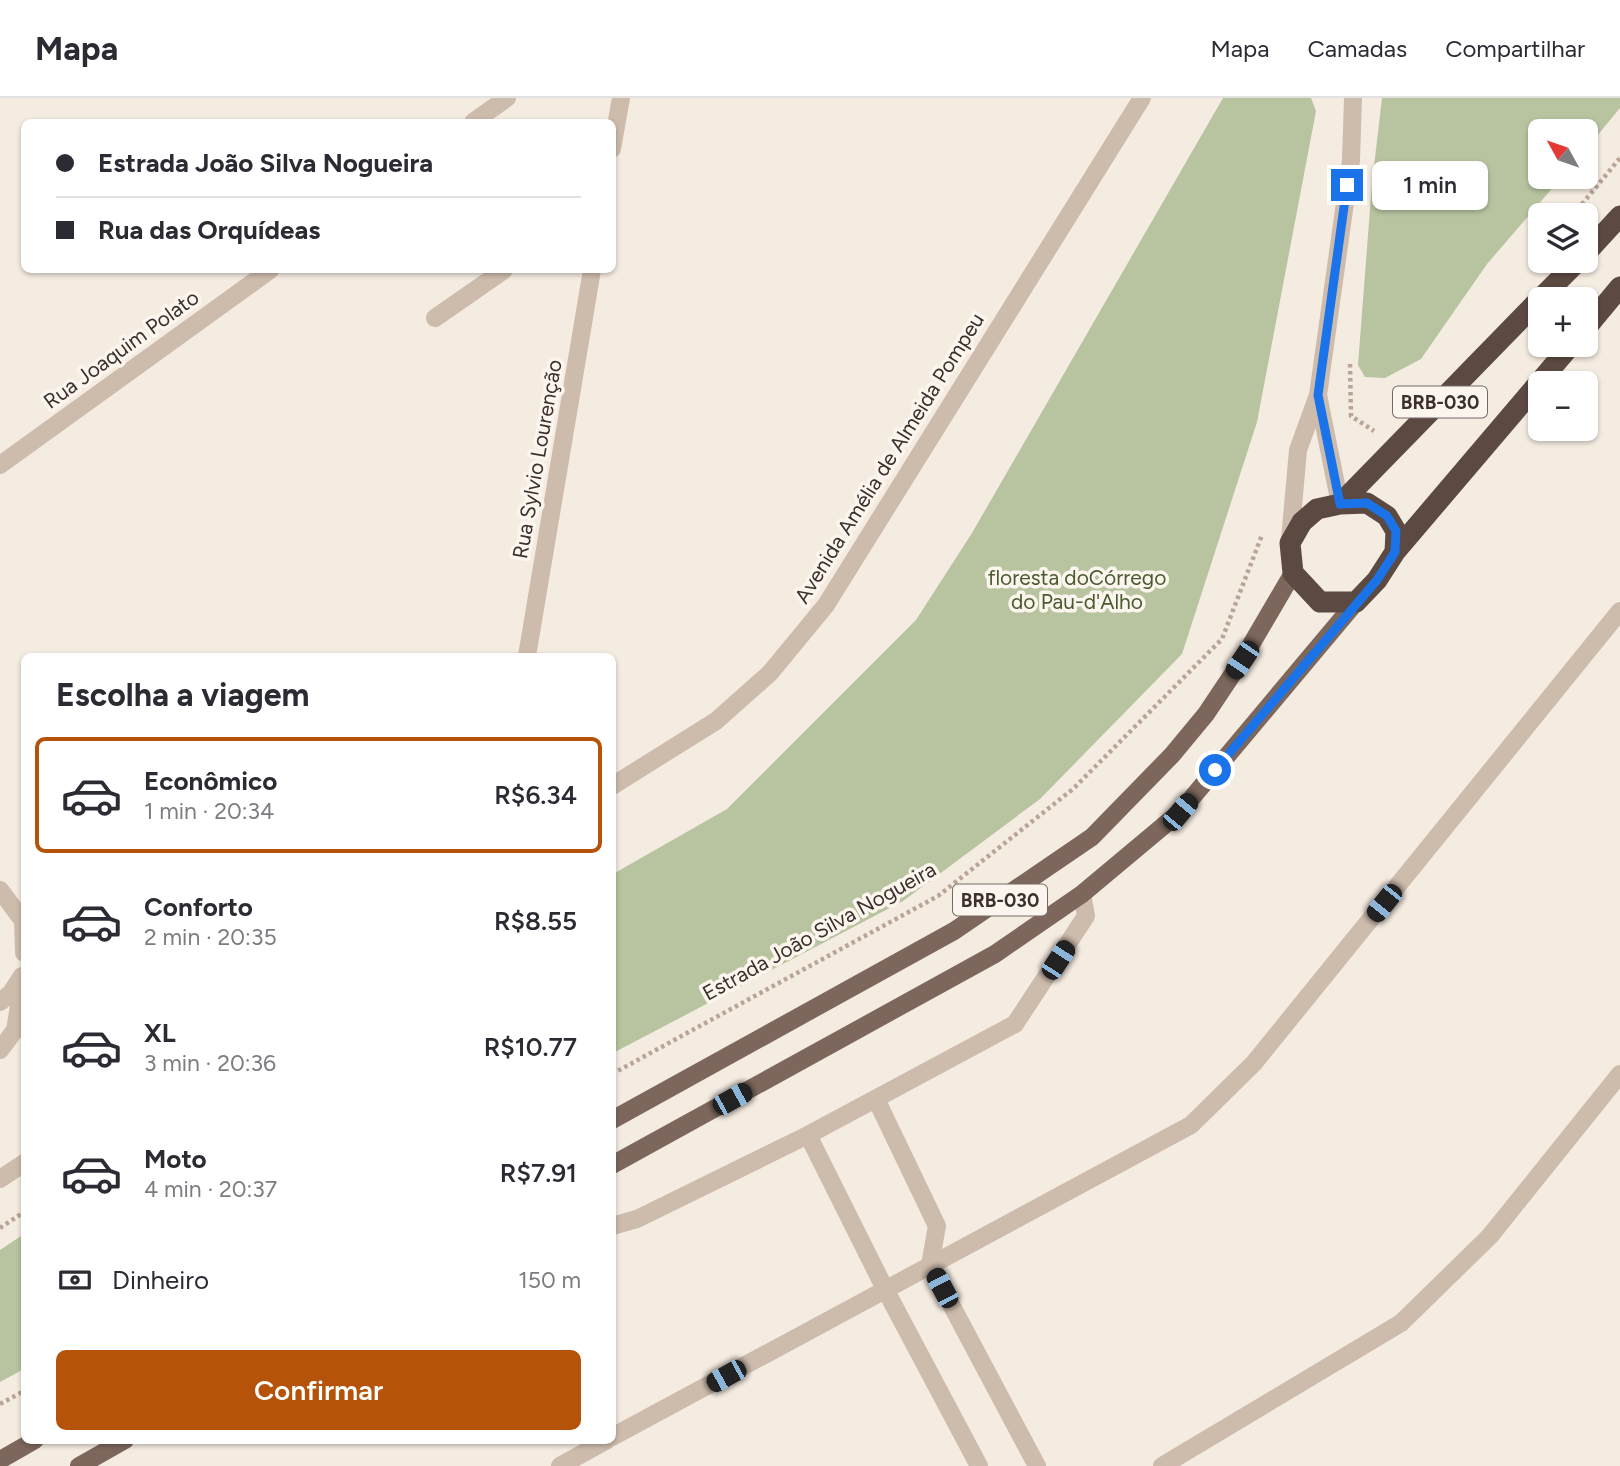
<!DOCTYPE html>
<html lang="pt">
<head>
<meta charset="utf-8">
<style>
  :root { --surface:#fff; --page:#f2f2f3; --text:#2b2b33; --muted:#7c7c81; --line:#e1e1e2; --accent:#b45309 }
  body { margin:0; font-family:Figtree,sans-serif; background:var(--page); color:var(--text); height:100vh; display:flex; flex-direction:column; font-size:26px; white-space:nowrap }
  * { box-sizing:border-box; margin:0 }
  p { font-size:23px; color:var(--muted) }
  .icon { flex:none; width:38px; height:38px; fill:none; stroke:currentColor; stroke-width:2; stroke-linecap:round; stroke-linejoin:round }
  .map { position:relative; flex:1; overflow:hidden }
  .drawer { position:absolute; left:21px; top:555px; width:595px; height:791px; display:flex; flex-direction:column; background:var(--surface); border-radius:10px; box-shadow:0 2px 5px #0004 }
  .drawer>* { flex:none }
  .hud { position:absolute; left:21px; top:21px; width:595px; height:154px; border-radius:10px; box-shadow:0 2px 5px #0004; display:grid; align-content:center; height:154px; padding:0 35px; background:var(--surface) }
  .needle { width:46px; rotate:310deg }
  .tools { position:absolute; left:1528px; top:21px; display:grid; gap:14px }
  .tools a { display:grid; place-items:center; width:70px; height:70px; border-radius:10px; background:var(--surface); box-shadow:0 2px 5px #0004; font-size:35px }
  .end { position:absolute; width:32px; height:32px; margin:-16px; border:9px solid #1a73e8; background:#fff; box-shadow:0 0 0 4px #fff }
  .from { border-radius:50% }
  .bubble { position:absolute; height:49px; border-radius:10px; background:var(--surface); box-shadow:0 2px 5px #0004; font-size:23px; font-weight:600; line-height:49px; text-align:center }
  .car { position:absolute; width:21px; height:42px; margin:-21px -10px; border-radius:9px; box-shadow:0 0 5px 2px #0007; background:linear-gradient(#222 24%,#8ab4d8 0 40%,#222 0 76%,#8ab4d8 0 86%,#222 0) }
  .hud b { display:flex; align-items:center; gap:24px; height:66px; font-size:26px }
  .hud b+b { border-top:2px solid var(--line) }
  .hud i { width:18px; height:18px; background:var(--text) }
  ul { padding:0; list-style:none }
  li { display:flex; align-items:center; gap:21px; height:116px; margin:0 14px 10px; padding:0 21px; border:4px solid transparent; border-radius:10px }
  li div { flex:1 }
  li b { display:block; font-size:26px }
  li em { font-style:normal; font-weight:600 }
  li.active { border-color:var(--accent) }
  li>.icon { width:63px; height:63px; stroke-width:1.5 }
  h2 { padding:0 35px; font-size:32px; line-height:84px }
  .pay { display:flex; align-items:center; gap:18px; height:77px; padding:0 35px; font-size:26px }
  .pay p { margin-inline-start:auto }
  .button { display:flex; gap:14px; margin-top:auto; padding:14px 35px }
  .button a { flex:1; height:80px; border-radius:10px; background:var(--accent); color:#fff; font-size:28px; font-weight:600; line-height:80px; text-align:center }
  header { display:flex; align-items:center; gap:42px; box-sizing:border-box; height:98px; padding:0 35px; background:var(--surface); border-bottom:2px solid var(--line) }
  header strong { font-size:33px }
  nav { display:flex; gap:38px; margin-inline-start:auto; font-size:24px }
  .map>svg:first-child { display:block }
  .green { fill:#b8c4a0 }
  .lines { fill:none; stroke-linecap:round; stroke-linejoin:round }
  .path { stroke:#b9a596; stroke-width:4.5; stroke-dasharray:3.5 3.5; stroke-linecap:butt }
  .minor { stroke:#cdbbac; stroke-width:18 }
  .major { stroke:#7d675c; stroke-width:18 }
  .highway { stroke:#5c4a42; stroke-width:21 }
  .route { stroke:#1a73e8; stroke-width:9 }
  .labels { text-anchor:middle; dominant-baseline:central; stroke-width:7; stroke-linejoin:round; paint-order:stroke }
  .shield { fill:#fbf5ee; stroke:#756b66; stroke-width:2 }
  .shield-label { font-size:19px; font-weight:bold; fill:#3b302b }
  .street-label { font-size:21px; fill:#3b302b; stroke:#fbf5ee }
  .park-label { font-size:21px; fill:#4a5a2e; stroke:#fbf5ee }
</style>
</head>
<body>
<header>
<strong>Mapa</strong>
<nav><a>Mapa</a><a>Camadas</a><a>Compartilhar</a></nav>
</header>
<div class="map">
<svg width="1620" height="1368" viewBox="0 0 1620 1368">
  <rect width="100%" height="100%" fill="#f4ebe1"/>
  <!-- green -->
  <path class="green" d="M1223 0H1311L1316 13 1257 324 1182 556 1040 701 903 803 613 955V776L727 711 916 522 972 435Z
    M1382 0H1620V10L1586 51V33H1540V79H1562L1487 166 1421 261 1385 280 1365 279 1358 267 1372 85Z
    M24 1136V1271L0 1284V1152Z"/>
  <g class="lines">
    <!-- path -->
    <path class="path" d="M1573 117 1620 60
      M1532 167 1540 157
      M1350 266 1351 318 1374 333
      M612 976 938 798 1073 691 1222 541 1262 437
      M0 1130 24 1114
      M0 1306 24 1293"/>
    <!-- minor -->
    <path class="minor" d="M473 24 507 0
      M612 51 621 0
      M435 220 504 172
      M1318 297 1340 406
      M0 367 270 172
      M1290 442 1298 352 1318 297 1351 62 1353 0
      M527 558 592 172
      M612 688 716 623 770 575 826 507 1142 0
      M0 792 24 824
      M23 822 24 855
      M0 904 11 895 22 878
      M0 952 15 932 24 878
      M876 1001 937 1128 930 1167 1037 1368
      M808 1037 885 1191 979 1368
      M0 1081 24 1065
      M612 1128 637 1121 808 1037 1015 926 1086 818 1082 796
      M612 1339 1191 1027 1254 965 1620 513
      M560 1368 607 1342
      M1162 1368 1401 1225 1490 1138 1620 976"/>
    <!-- major -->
    <path class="major" d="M612 1022 954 833 1092 739 1172 657 1206 616 1242 562 1293 475
      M612 1067 995 856 1082 796 1180 714 1356 504
      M0 1362 35 1342
      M79 1368 125 1342"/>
    <!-- highway -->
    <path class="highway" d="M1586 155 1620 118
      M1540 201 1578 163
      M1586 230 1620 189
      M1340 406 1540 201
      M1395 454 1396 433 1387 418 1367 405 1340 406 1317 411 1302 424 1290 445 1293 475 1320 504H1356L1377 482 1395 454 1571 247"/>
  </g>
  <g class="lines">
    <!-- route -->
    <path class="route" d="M1215 672 1377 482 1395 454 1396 433 1387 418 1367 405 1340 406 1318 297 1347 87"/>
  </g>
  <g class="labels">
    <!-- shield labels -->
    <g class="shield">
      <rect x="1393" y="288.5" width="94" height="31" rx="5"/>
      <rect x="953" y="786.5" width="94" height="31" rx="5"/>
    </g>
    <g class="shield-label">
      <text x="1440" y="304">BRB-030</text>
      <text x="1000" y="802">BRB-030</text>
    </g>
    <!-- street labels -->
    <g class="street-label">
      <text transform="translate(121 251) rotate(-36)">Rua Joaquim Polato</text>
      <text transform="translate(889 360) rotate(-58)">Avenida Amélia de Almeida Pompeu</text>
      <text transform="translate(537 361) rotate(-80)">Rua Sylvio Lourenção</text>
      <text transform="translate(819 833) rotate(-29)">Estrada João Silva Nogueira</text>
    </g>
    <!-- park labels -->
    <g class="park-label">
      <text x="1077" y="479">floresta doCórrego<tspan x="1077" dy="24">do Pau-d'Alho</tspan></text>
    </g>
  </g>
</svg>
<div class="tools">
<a><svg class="needle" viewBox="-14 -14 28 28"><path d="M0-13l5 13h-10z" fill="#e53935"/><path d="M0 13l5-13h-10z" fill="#7c7c81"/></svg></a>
<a><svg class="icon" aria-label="layers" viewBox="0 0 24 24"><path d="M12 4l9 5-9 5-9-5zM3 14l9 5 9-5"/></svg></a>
<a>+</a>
<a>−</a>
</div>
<i class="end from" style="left:1215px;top:672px"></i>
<i class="end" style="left:1347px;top:87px"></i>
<div class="bubble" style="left:1372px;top:63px;width:116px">1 min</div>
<i class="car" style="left:1242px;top:562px;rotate:214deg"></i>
<i class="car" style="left:1180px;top:714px;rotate:40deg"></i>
<i class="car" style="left:1384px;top:805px;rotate:219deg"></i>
<i class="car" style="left:1058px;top:862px;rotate:33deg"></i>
<i class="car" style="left:732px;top:1001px;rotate:61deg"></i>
<i class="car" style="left:942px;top:1190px;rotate:332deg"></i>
<i class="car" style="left:726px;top:1278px;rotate:241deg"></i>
<div class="hud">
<b><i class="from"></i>Estrada João Silva Nogueira</b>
<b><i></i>Rua das Orquídeas</b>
</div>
<section class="drawer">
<h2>Escolha a viagem</h2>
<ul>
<li class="active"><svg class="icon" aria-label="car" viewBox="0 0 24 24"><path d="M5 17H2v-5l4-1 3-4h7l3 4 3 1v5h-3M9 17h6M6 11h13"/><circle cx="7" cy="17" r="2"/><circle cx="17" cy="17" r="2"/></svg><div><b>Econômico</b><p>1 min · 20:34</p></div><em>R$6.34</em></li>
<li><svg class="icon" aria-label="car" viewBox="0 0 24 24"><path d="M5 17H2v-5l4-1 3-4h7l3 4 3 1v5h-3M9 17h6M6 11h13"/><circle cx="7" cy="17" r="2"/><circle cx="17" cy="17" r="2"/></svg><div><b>Conforto</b><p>2 min · 20:35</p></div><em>R$8.55</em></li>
<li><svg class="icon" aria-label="car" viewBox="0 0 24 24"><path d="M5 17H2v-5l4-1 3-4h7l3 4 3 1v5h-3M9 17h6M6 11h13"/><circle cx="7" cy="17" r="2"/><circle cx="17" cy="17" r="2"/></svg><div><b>XL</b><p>3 min · 20:36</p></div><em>R$10.77</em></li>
<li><svg class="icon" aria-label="car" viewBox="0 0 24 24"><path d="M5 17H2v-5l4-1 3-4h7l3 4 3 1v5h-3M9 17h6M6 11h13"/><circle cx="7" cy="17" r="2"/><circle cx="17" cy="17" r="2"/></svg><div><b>Moto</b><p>4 min · 20:37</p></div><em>R$7.91</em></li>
</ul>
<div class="pay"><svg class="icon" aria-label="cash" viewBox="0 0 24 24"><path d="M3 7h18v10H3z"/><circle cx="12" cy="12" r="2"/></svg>Dinheiro<p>150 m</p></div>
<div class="button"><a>Confirmar</a></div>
</section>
</div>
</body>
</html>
